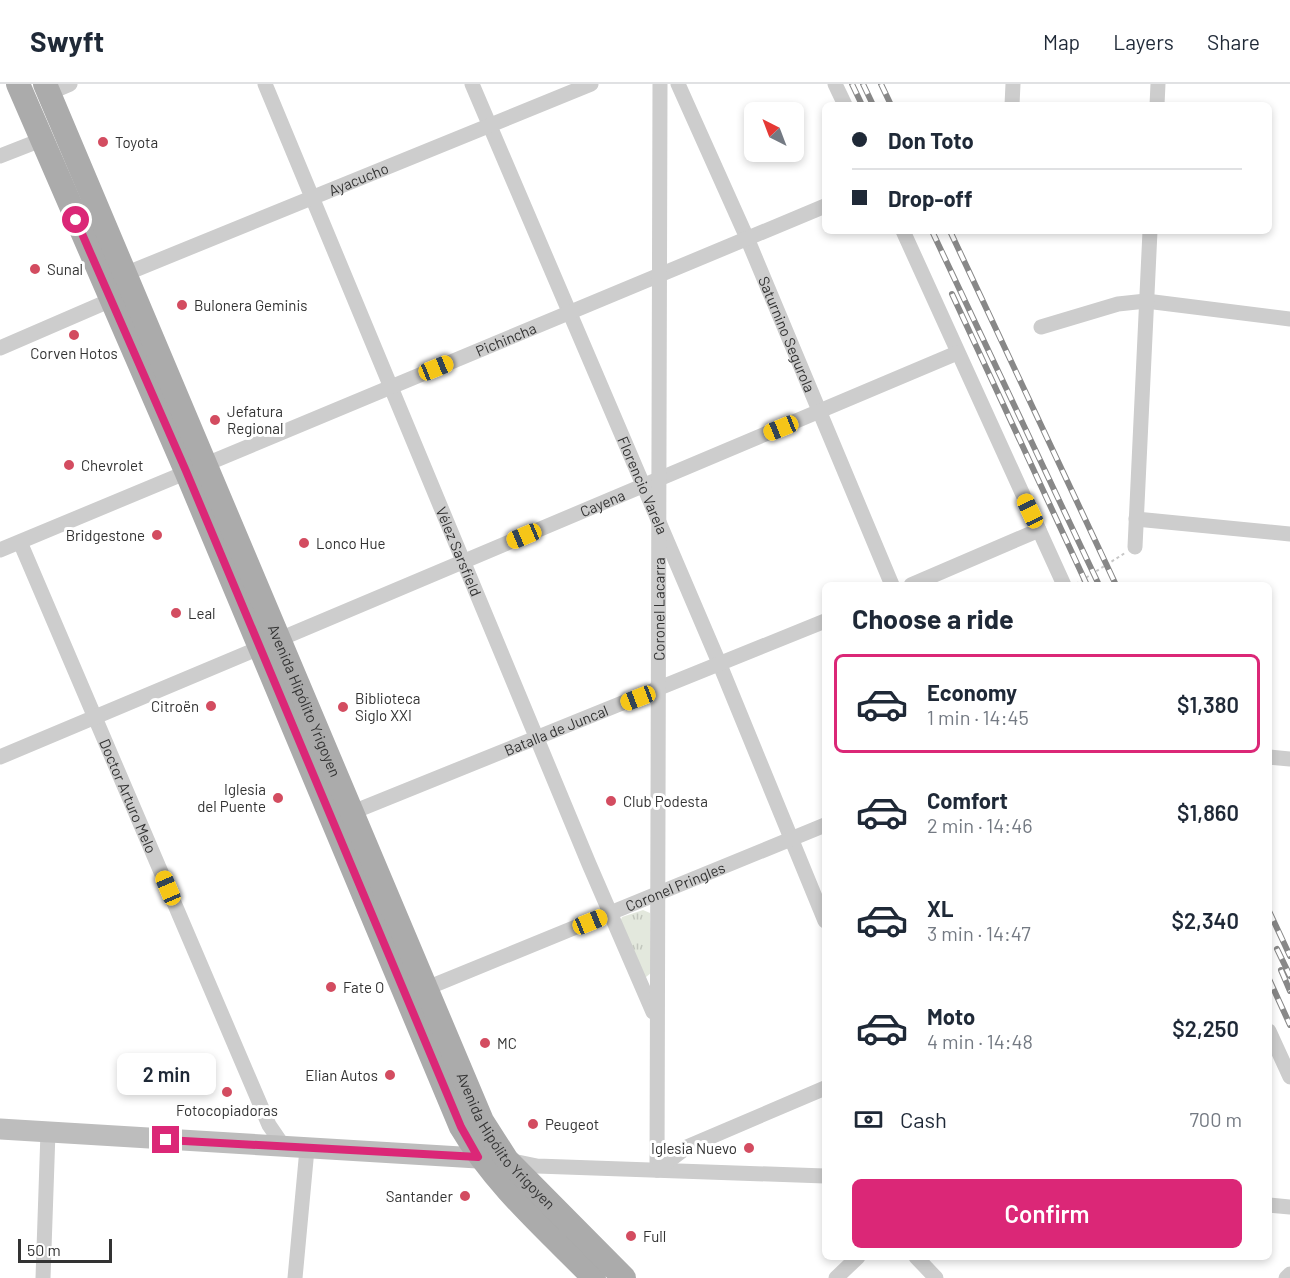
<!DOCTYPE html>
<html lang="en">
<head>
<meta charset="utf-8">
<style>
  :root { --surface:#fff; --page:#f2f2f3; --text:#1f2937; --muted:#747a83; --line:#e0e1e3; --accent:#db2777 }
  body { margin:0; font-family:Barlow,sans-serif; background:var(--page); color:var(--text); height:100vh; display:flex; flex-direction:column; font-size:22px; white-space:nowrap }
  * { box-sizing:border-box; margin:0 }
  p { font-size:20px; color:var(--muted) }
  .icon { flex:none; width:33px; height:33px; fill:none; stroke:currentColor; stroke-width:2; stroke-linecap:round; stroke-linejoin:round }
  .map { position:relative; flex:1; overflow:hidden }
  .side { position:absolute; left:822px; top:498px; width:450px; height:678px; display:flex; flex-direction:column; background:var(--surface); border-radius:9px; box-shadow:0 3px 9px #0003 }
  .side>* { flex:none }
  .hud { position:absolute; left:822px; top:18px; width:450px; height:132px; border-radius:9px; box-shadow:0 3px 9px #0003; display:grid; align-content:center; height:132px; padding:0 30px; background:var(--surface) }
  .needle { width:39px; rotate:318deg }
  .fabs { position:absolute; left:744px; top:18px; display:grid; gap:12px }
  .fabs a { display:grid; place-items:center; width:60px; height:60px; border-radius:9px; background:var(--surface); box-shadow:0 3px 9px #0003; font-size:30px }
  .scale { position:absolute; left:18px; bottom:15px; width:94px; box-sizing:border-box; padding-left:6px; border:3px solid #333; border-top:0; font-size:16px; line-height:21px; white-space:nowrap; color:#333; -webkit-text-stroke:4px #fff; paint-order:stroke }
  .end { position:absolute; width:27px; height:27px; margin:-14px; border:8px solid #db2777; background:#fff; box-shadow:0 0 0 3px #fff }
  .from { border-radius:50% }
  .bubble { position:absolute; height:42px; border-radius:9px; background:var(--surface); box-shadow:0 3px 9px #0003; font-size:20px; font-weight:600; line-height:42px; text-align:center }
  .car { position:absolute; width:18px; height:36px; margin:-18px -9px; border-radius:8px; box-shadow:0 0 4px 2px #0007; background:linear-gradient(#f5c518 24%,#345 0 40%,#f5c518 0 76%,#345 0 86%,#f5c518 0) }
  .hud b { display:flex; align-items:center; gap:21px; height:57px; font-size:22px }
  .hud b+b { border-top:2px solid var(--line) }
  .hud i { width:15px; height:15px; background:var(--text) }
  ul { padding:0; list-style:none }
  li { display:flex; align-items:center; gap:18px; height:99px; margin:0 12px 9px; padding:0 18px; border:3px solid transparent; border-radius:9px }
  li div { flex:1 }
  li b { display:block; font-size:22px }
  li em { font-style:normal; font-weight:600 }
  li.current { border-color:var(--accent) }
  li>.icon { width:54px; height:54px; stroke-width:1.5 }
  h2 { padding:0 30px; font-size:27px; line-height:72px }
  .pay { display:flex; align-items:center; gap:15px; height:66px; padding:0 30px; font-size:22px }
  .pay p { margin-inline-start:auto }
  .button { display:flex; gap:12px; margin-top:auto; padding:12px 30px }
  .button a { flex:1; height:69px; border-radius:9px; background:var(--accent); color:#fff; font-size:24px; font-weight:600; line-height:69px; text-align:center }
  header { display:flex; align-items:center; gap:36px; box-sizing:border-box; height:84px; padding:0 30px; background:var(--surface); border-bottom:2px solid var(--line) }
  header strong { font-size:28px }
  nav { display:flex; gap:33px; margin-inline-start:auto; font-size:21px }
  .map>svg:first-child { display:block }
  .park { fill:url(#park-tufts) }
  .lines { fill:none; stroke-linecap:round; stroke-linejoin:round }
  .path { stroke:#c7c7c7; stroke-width:2; stroke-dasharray:3 3; stroke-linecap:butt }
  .street { stroke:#cdcdcd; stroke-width:15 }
  .secondary { stroke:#bdbdbd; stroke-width:21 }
  .primary { stroke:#ababab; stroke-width:24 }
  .rail-casing { stroke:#888; stroke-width:6 }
  .rail { stroke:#fff; stroke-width:4; stroke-dasharray:11; stroke-linecap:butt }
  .route { stroke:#db2777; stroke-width:8 }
  .poi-dot { fill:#d34c60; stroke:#fff; stroke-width:2 }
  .labels { text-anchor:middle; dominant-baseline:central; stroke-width:6; stroke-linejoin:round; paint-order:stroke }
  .poi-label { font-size:15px; fill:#333; stroke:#fff; text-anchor:start }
  .street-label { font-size:15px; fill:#333; stroke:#fff }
</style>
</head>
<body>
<header>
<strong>Swyft</strong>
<nav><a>Map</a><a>Layers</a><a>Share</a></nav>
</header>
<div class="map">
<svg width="1290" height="1194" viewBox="0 0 1290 1194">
  <defs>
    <pattern id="park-tufts" width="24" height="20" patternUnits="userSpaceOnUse" patternTransform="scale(1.5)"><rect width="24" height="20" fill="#e3e8dd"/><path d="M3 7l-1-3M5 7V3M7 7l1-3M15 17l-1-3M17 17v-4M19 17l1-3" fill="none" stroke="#c3c7be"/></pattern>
  </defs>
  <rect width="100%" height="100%" fill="#fff"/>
  <!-- park -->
  <path class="park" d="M643 826 650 829 651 889 646 893 641 892 619 840 622 833Z"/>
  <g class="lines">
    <!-- path -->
    <path class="path" d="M1076 500 1125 469"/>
    <!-- street -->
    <g class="street">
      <path id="s1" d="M265 0 589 780 653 928"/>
      <path id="s2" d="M472 0 720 581 825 837"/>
      <path id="s3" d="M678 0 747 154 892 501"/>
      <path d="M835 0 845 21"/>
      <path d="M49 9 70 0"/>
      <path d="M1012 21 1013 0"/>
      <path d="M1157 21 1158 0"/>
      <path d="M0 72 41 56"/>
      <path d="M903 147 1064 501"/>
      <path id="s4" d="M125 190 591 0"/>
      <path d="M1041 243 1118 220 1146 217 1290 235"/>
      <path d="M0 264 111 216"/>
      <path d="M1136 435 1290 450"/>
      <path id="s5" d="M20 458 269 1041 284 1063"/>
      <path d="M1135 463 1150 147"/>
      <path id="s6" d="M0 466 825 122"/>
      <path d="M911 501 1039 446"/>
      <path id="s7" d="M280 555 957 269"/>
      <path d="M0 673 259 564"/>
      <path d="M1269 673 1290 675"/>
      <path id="s8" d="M353 728 825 537"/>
      <path id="s9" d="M427 904 825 741"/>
      <path d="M1269 947 1290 993"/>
      <path d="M508 1076 537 1082 825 1092"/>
      <path id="s10" d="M657 1086 660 0"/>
      <path d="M657 1086 687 1063 825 1004"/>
      <path d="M1269 1121 1290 1123"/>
      <path d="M916 1173 936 1194"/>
      <path d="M43 1194 48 1048"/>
      <path d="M295 1194 307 1065"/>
      <path d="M836 1194 858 1173"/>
      <path d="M1286 1194 1290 1190"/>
    </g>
    <!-- secondary -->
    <path class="secondary" d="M0 1045 494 1075"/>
    <!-- primary -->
    <g class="primary">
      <path d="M18 0 186 387 461 1043C495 1101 547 1146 594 1194"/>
      <path id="s11" d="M45 0 482 1037 507 1076 624 1194"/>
    </g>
    <!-- rail casing -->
    <g class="rail-casing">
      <path id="rail" d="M852 0 862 21
        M863 0 873 21
        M881 0 891 21
        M932 147 1099 501
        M950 147 1116 501
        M952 210 1087 501
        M1269 827 1290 872
        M1277 865 1290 892
        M1281 886 1290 907
        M1269 895 1290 941"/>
    </g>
    <!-- rail -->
    <use href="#rail" class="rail"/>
  </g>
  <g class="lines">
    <!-- route -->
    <path class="route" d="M76 136 186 387 461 1043 478 1073 166 1056"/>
  </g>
  <!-- markers -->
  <g class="poi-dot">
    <circle cx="103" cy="58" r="6"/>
    <circle cx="35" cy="185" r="6"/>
    <circle cx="182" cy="221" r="6"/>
    <circle cx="74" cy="251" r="6"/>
    <circle cx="215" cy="336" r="6"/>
    <circle cx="69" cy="381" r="6"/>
    <circle cx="157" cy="451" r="6"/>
    <circle cx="304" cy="459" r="6"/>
    <circle cx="176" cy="529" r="6"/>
    <circle cx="211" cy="622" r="6"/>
    <circle cx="343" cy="623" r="6"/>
    <circle cx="278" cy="714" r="6"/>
    <circle cx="611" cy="717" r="6"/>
    <circle cx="331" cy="903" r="6"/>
    <circle cx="485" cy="959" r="6"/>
    <circle cx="390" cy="991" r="6"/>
    <circle cx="227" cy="1008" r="6"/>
    <circle cx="533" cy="1040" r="6"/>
    <circle cx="749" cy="1064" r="6"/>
    <circle cx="465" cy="1112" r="6"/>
    <circle cx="631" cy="1152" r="6"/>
  </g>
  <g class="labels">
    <!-- poi labels -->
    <g class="poi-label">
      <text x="115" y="58">Toyota</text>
      <text x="47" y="185">Sunal</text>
      <text x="194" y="221">Bulonera Geminis</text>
      <text x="74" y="269" text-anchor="middle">Corven Hotos</text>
      <text x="227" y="327">Jefatura<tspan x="227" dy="17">Regional</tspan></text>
      <text x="81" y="381">Chevrolet</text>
      <text x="145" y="451" text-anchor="end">Bridgestone</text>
      <text x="316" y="459">Lonco Hue</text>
      <text x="188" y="529">Leal</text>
      <text x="355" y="614">Biblioteca<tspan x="355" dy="17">Siglo XXI</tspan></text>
      <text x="199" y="622" text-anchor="end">Citroën</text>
      <text x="266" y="705" text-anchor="end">Iglesia<tspan x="266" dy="17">del Puente</tspan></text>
      <text x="623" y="717">Club Podesta</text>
      <text x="343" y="903">Fate O</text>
      <text x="497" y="959">MC</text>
      <text x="378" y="991" text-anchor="end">Elian Autos</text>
      <text x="227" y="1026" text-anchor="middle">Fotocopiadoras</text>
      <text x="545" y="1040">Peugeot</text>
      <text x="737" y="1064" text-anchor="end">Iglesia Nuevo</text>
      <text x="453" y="1112" text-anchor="end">Santander</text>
      <text x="643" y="1152">Full</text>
    </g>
    <!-- street labels -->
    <g class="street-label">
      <text stroke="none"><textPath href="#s4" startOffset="252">Ayacucho</textPath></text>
      <text stroke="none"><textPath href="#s3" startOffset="273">Saturnino Segurola</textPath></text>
      <text stroke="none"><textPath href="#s6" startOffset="548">Pichincha</textPath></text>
      <text stroke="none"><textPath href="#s2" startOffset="436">Florencio Varela</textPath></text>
      <text stroke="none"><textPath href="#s7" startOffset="350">Cayena</textPath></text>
      <text stroke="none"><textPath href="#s1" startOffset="506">Vélez Sarsfield</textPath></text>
      <text stroke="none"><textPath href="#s10" startOffset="561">Coronel Lacarra</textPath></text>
      <text stroke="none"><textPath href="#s11" startOffset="669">Avenida Hipólito Yrigoyen</textPath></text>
      <text stroke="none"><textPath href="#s8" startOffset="219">Batalla de Juncal</textPath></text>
      <text stroke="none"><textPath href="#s5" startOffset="276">Doctor Arturo Melo</textPath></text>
      <text stroke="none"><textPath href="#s9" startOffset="268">Coronel Pringles</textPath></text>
      <text stroke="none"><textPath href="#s11" startOffset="1155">Avenida Hipólito Yrigoyen</textPath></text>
    </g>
  </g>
</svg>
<div class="fabs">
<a><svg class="needle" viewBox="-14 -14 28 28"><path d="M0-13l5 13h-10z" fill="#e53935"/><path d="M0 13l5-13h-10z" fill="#747a83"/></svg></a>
</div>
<div class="scale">50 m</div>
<i class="end from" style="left:76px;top:136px"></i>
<i class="end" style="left:166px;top:1056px"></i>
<div class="bubble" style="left:117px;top:969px;width:99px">2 min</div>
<i class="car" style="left:436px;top:284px;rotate:68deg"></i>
<i class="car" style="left:781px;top:344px;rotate:248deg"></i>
<i class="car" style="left:1030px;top:427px;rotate:335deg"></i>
<i class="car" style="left:524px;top:452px;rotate:247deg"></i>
<i class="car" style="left:638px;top:614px;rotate:249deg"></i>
<i class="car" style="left:168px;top:804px;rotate:337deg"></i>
<i class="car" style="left:590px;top:838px;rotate:68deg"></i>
<div class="hud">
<b><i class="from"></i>Don Toto</b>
<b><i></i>Drop-off</b>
</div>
<section class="side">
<h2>Choose a ride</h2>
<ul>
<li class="current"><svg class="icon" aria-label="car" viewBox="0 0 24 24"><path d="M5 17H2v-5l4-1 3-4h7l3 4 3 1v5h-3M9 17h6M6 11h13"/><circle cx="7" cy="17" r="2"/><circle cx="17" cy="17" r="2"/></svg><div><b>Economy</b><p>1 min · 14:45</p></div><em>$1,380</em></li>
<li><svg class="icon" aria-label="car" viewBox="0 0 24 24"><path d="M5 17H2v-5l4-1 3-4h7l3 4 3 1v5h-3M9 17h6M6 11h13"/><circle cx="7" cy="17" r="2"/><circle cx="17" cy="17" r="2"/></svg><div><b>Comfort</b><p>2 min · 14:46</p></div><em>$1,860</em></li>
<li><svg class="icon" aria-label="car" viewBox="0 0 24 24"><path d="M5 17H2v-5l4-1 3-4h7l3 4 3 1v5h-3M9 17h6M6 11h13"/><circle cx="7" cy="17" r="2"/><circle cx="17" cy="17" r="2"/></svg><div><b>XL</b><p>3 min · 14:47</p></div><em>$2,340</em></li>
<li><svg class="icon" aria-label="car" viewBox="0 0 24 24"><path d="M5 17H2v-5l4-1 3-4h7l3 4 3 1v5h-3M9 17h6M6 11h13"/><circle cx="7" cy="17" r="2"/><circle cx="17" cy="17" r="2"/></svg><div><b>Moto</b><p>4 min · 14:48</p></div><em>$2,250</em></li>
</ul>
<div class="pay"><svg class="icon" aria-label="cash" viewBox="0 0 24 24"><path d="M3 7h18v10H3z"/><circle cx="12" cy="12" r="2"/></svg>Cash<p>700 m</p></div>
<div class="button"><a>Confirm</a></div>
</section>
</div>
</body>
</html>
